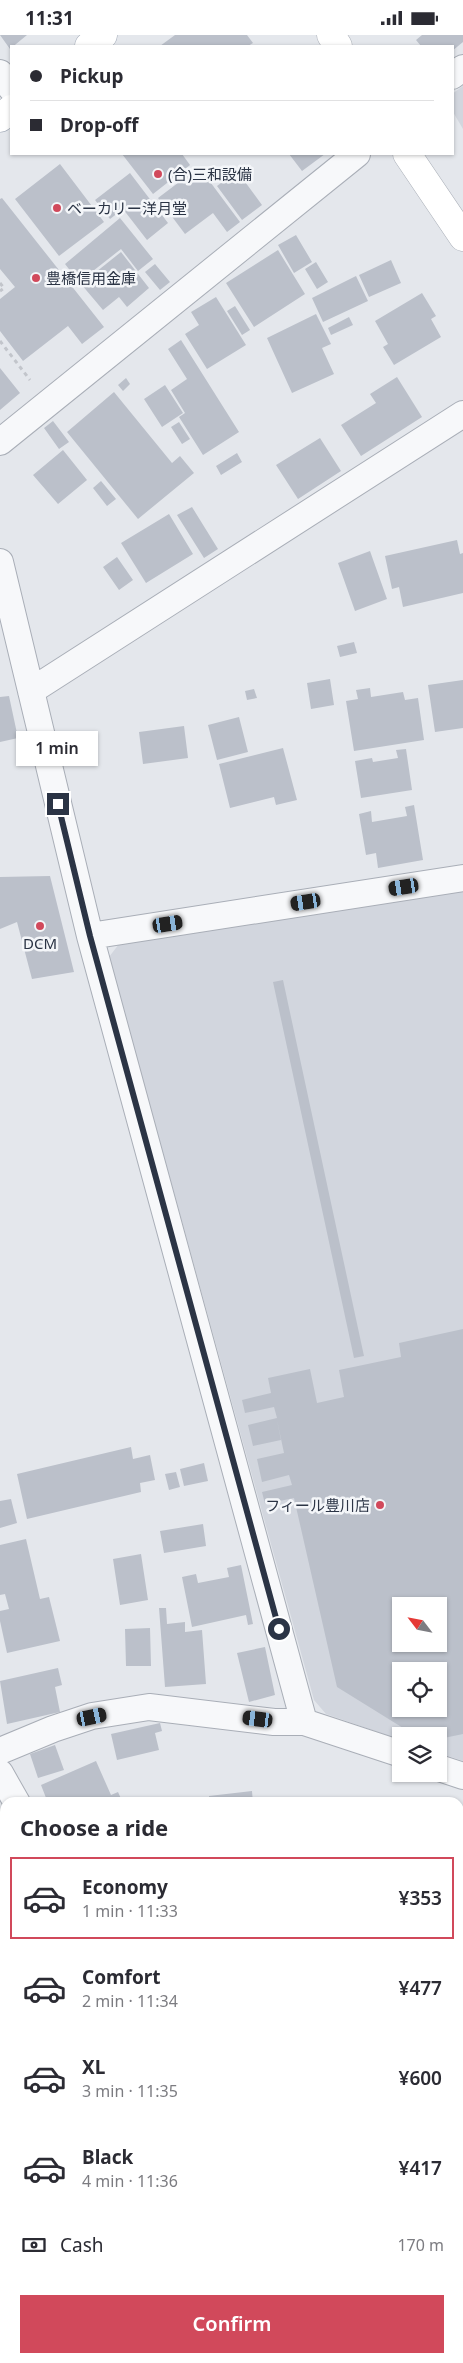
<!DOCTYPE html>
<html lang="en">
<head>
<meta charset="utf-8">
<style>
  :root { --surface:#fff; --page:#f7f7f7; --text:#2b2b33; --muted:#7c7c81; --line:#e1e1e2; --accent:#d1495b }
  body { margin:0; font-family:"Noto Sans","Noto Sans JP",sans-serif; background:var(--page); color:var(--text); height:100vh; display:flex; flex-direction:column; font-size:19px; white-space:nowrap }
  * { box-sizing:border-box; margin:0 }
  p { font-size:16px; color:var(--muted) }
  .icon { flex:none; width:28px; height:28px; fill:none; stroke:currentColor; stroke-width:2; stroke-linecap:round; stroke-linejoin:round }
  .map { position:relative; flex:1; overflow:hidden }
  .side { position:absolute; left:0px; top:1762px; width:464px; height:566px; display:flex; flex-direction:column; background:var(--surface); border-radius:15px 15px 0 0; box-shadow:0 1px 4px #0004 }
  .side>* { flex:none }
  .guide { position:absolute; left:10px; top:10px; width:444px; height:110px; border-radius:0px; box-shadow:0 1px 4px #0004; display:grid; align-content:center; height:110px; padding:0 20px; background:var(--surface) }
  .needle { width:32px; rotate:302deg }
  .tools { position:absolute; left:392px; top:1562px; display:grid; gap:10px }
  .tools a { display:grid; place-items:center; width:55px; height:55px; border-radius:0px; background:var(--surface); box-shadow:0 1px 4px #0004; font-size:25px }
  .end { position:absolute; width:22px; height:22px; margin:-11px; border:6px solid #2b3445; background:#fff; box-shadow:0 0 0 2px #fff }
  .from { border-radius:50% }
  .bubble { position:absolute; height:35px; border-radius:0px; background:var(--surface); box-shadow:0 1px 4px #0004; font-size:16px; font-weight:600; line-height:35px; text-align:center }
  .car { position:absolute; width:15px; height:30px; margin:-15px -8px; border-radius:6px; box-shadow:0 0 4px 1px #0007; background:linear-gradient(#222 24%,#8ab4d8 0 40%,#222 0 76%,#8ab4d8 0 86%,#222 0) }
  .guide b { display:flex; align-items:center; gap:18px; height:48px; font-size:19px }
  .guide b+b { border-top:1px solid var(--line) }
  .guide i { width:12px; height:12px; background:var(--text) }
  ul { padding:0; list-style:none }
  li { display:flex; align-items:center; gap:15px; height:82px; margin:0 10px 8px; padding:0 10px; border:2px solid transparent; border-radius:0px }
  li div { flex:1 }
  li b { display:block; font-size:19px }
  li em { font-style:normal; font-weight:600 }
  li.active { border-color:var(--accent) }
  li>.icon { width:45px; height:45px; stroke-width:1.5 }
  h2 { padding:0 20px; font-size:22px; line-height:60px }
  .pay { display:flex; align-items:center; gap:12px; height:55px; padding:0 20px; font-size:19px }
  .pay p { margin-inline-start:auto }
  .cta { display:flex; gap:10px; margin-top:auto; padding:10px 20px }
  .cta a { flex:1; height:58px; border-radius:0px; background:var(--accent); color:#fff; font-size:20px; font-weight:600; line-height:58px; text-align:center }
  .status { display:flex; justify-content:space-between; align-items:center; height:35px; padding:0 25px; background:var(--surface); direction:ltr }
  .status svg { height:14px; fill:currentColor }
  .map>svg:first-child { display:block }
  .built { fill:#d2d6de; fill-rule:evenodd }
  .building { fill:#bbc0ca; fill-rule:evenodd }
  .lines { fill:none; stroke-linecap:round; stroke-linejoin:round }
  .street-casing { stroke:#a9aeb7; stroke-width:28 }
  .secondary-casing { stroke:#a9aeb7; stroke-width:29 }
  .primary-casing { stroke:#a3abb8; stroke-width:29 }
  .path { stroke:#c2c5cb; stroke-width:3; stroke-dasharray:4 4; stroke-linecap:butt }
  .street { stroke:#f7f8fa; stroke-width:26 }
  .secondary { stroke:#fff; stroke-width:28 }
  .primary { stroke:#fff; stroke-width:28 }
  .route { stroke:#2b3445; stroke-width:6 }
  .poi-dot { fill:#d1495b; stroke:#f4f6f9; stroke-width:2 }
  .labels { text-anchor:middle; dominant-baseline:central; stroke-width:5; stroke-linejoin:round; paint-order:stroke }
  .poi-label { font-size:15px; fill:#2b3445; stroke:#f4f6f9; text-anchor:start }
</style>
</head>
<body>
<div class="status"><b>11:31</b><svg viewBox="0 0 49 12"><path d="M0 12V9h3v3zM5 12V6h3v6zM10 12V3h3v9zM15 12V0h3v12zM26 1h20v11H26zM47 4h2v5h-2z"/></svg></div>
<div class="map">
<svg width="463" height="2328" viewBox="0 0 463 2328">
  <rect width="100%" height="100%" fill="#e4e7ec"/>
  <!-- built -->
  <path class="built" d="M463 51V94L453 77 452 59Z
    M463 856V1726L439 1718V1701H401V1705L326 1679 314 1665 109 922 119 909ZM401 1571H439V1609H401ZM401 1636H439V1674H401Z"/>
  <!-- building -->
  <path class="building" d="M0 0H27L10 14Z
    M175 0H247L253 8 248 11H160Z
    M422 0H463V7L452 16V11H421L416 5Z
    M122 119H182L190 130 153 159Z
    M289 119H325L302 136Z
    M60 129 104 187 59 221 15 164Z
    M199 132 240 187 227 197 213 178 185 199 158 163Z
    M237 136 262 170 242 185 217 151Z
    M130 138 168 188 147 205 123 174 110 184 95 165Z
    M2 163 104 292 82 309 68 291 23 326 0 296V264L15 252 0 234V164Z
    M120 183 153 224 138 236 121 214 79 247 65 229Z
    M296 200 312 227 294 238 278 210Z
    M278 215 305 259 254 292 226 248Z
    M121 217 149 253 127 272 119 262 103 275 81 249Z
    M391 225 401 248 369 262 359 240Z
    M316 227 328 247 317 254 305 234Z
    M155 229 170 247 160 255 145 237Z
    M356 241 368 266 323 287 312 263Z
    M422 258 436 281 431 284 441 302 394 330 383 312 388 309 375 286Z
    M216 262 246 310 207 334 185 299 199 290 191 277Z
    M235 271 250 295 242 300 227 276Z
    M316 279 331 309 322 313 334 339 292 358 267 303Z
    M349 282 353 290 331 300 328 293Z
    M181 305 239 397 203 420 179 382 185 378 171 355 187 344 168 314Z
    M0 333 20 358 0 375Z
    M397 342 422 382 361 421 341 390 376 368 370 359Z
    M126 343 130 349 123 356 118 350Z
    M165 350 183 378 162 392 144 364Z
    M114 357 172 428 180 421 194 438 138 484 67 397Z
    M53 386 69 407 59 414 44 393Z
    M179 387 190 404 182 409 171 392Z
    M320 403 341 436 298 464 276 430Z
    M63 415 87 445 58 469 33 440Z
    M237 418 242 427 221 440 216 431Z
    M101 446 116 464 107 471 93 453Z
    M192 472 218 514 204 523 177 480Z
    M169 479 193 519 146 548 121 508Z
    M457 505 460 519 463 518V558L403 572 399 552 392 554 385 521Z
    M370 516 387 564 355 576 338 528Z
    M117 522 133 545 119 555 103 532Z
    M354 607 357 618 340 622 337 611Z
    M330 644 334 670 311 674 307 648Z
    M463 645V693L435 697 428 650Z
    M370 653 371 662 403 657 405 665 418 663 424 705 354 716 346 666 358 664 356 655Z
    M254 654 257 663 247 665 245 656Z
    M9 661 18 703 0 707V662Z
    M239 682 248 717 217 725 208 690Z
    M184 691 188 723 143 729 139 697Z
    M283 713 297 765 276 770 274 762 230 773 219 729Z
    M406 714 412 755 361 763 355 726 372 723 373 727 398 723 396 715Z
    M414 770 423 825 378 833 376 818 366 820 359 779 371 776 372 787 407 781 405 772Z
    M50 841 74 937 32 944 17 887 0 894V842Z
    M283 945 364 1321 354 1323 273 947Z
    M463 1294V1699L439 1704V1701H416L337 1652 294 1463 265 1469 262 1457 292 1450 289 1440 262 1447 257 1424 284 1418 277 1385 281 1405 253 1411 248 1390 277 1383 274 1372 245 1378 242 1365 271 1358 268 1343 310 1334 317 1368 344 1362 339 1335 401 1322 399 1308ZM401 1571H439V1609H401ZM401 1636H439V1674H401Z
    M131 1412 133 1424 150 1420 155 1445 140 1448 141 1457 27 1484 17 1439Z
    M204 1428 208 1446 184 1451 180 1434Z
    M176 1437 180 1452 169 1455 165 1439Z
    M11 1464 17 1488 0 1493V1466Z
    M203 1489 206 1511 164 1518 160 1496Z
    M26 1504 40 1564 49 1562 60 1606 7 1618 0 1586V1576L9 1574 5 1559 0 1560V1510Z
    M141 1519 148 1565 120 1570 113 1524Z
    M241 1530 253 1589 248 1590 246 1580 192 1592 182 1542 196 1539 198 1548 229 1542 227 1533Z
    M159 1573H166L167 1589 185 1587V1597L202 1595 206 1649 165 1652Z
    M150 1593 151 1631H126L125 1594Z
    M265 1612 275 1660 249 1667 237 1618Z
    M58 1633 62 1650 55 1652 60 1677 7 1689 0 1646Z
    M160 1688 162 1696 155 1698 159 1715 117 1725 111 1699Z
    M55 1710 64 1735 38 1743 30 1719Z
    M96 1726 111 1760 118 1757 123 1768H48L41 1750Z
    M252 1756 253 1768H209V1761Z
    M5 1828V1851L0 1842V1831Z
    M463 1888V1910L459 1906V1892Z
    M459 1957 463 1961V2001L459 1997Z
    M3 2057 5 2061V2110L0 2113V2059Z
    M459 2131 463 2137V2184L459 2179Z
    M5 2197V2230H4L0 2229V2200Z
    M459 2266 463 2271V2310L459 2314Z
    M29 2324H74L76 2328H30Z
    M196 2324H253L248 2328H191Z
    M314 2324H361L365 2328H309Z
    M394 2324H440L435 2328H389Z"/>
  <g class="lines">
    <!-- street casing -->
    <g class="street-casing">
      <path id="street" d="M0 38 11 53
        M452 41 463 33
        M0 407 357 119
        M0 527 90 901 304 1687
        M31 656 463 379
        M90 901 463 843
        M0 1716 53 1694 92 1681 149 1672 274 1687H304L401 1719
        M439 1733 463 1741
        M0 1738 17 1768
        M459 2054 463 2050
        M138 2328 143 2324"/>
    </g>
    <!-- secondary casing -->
    <g class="secondary-casing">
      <path id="secondary" d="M331 0 338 11
        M407 119 463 202"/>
    </g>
    <!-- primary casing -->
    <g class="primary-casing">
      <path id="primary" d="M89 11 103 0
        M0 83 11 74"/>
    </g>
    <!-- path -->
    <path class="path" d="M0 248 4 253 0 256
      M0 306 30 345"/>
    <!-- street -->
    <use href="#street" class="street"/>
    <!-- secondary -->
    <use href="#secondary" class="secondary"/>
    <!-- primary -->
    <use href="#primary" class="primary"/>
  </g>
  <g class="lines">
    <!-- route -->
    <path class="route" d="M58 769 90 901 279 1594"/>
  </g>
  <!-- markers -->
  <g class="poi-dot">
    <circle cx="158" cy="139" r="5"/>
    <circle cx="57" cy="173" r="5"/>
    <circle cx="36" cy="243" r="5"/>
    <circle cx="40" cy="891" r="5"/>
    <circle cx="380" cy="1470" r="5"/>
  </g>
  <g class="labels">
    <!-- poi labels -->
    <g class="poi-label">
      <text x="168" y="139">(合)三和設備</text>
      <text x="67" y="173">ベーカリー洋月堂</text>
      <text x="46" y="243">豊橋信用金庫</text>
      <text x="40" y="908" text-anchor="middle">DCM</text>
      <text x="370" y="1470" text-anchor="end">フィール豊川店</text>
    </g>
  </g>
</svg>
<div class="tools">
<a><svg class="needle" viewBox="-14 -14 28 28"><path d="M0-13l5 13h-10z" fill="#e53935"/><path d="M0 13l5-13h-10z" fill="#7c7c81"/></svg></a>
<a><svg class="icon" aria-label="locate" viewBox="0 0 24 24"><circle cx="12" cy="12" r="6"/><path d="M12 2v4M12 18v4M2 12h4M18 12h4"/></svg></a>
<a><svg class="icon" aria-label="layers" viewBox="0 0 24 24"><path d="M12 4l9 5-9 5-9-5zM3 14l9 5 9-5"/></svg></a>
</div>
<i class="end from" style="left:279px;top:1594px"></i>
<i class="end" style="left:58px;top:769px"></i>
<div class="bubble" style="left:16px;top:696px;width:82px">1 min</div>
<i class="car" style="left:404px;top:852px;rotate:261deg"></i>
<i class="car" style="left:306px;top:867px;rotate:261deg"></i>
<i class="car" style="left:168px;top:889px;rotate:81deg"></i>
<i class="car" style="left:92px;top:1682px;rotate:78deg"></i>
<i class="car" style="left:258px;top:1684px;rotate:277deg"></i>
<div class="guide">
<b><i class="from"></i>Pickup</b>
<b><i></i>Drop-off</b>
</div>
<section class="side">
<h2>Choose a ride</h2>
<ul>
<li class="active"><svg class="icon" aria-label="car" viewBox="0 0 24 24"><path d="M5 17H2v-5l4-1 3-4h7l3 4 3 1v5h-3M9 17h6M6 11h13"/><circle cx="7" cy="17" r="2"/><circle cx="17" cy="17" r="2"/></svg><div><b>Economy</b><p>1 min · 11:33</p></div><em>¥353</em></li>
<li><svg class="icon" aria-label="car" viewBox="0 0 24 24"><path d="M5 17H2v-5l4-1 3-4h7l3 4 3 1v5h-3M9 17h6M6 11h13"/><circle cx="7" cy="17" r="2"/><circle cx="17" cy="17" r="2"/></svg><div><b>Comfort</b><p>2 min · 11:34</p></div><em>¥477</em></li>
<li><svg class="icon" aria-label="car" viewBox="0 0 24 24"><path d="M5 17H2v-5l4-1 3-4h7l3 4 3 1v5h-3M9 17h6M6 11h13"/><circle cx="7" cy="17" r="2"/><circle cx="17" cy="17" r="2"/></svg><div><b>XL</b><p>3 min · 11:35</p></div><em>¥600</em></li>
<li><svg class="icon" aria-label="car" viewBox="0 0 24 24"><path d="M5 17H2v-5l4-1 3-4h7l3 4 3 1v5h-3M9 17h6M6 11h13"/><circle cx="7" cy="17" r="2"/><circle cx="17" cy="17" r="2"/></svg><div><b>Black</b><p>4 min · 11:36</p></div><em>¥417</em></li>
</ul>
<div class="pay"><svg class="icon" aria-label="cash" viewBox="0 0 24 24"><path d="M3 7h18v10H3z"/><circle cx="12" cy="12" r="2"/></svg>Cash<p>170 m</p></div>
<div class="cta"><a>Confirm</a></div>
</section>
</div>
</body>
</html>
